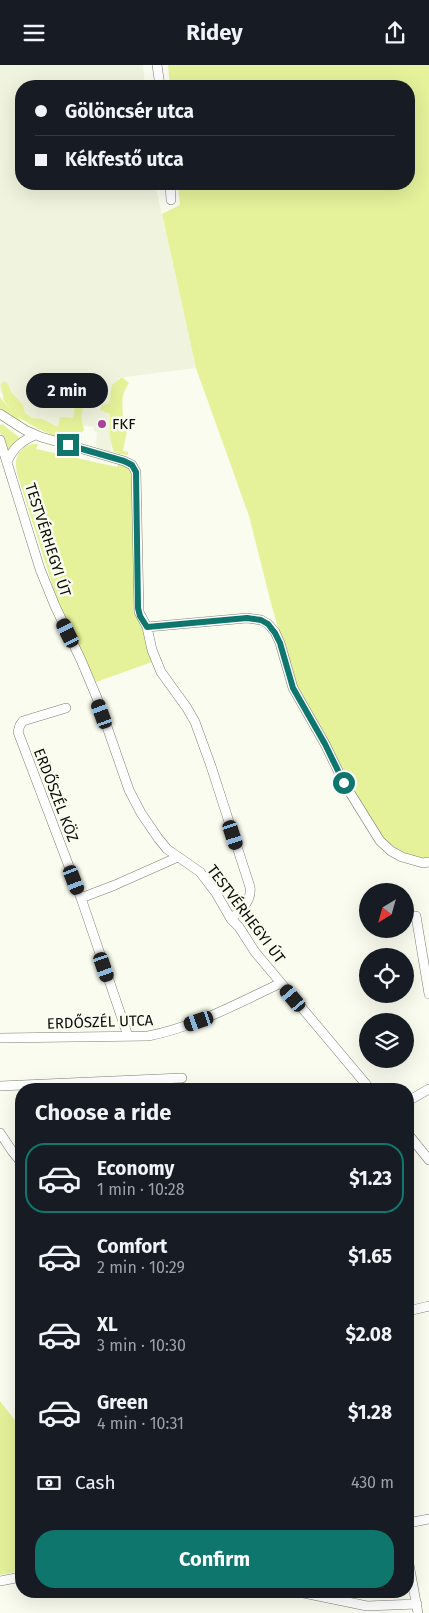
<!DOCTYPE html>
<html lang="en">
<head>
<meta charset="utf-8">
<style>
  :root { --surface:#171b24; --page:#20242c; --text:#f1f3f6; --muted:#9ea1a6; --line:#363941; --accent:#0f766e }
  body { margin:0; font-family:"Fira Sans",sans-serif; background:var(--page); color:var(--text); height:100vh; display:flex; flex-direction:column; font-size:19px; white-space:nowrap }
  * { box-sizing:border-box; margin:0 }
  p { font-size:16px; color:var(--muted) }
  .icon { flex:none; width:28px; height:28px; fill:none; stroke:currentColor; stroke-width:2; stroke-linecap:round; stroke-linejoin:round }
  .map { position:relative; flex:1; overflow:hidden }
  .side { position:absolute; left:15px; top:1018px; width:399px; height:515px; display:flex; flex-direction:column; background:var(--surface); border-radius:20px; box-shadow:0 5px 20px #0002 }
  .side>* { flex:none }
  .guide { position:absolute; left:15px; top:15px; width:400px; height:110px; border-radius:20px; box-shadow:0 5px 20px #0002; display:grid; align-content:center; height:110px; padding:0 20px; background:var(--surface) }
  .needle { width:32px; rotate:217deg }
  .tools { position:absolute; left:359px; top:818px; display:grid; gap:10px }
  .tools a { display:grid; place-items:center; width:55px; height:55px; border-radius:50%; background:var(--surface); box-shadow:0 5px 20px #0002; font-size:25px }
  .end { position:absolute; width:22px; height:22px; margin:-11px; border:6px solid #0f766e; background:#fff; box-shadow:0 0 0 2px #fff }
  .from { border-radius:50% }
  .bubble { position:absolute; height:35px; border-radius:18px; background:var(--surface); box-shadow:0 5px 20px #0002; font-size:16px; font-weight:700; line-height:35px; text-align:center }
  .car { position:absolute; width:15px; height:30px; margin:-15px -8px; border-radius:6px; box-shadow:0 0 4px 1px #0007; background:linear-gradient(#222 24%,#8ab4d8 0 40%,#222 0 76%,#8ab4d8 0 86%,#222 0) }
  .guide b { display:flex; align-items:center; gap:18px; height:48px; font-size:19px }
  .guide b+b { border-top:1px solid var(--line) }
  .guide i { width:12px; height:12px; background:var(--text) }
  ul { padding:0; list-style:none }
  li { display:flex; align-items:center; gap:15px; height:70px; margin:0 10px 8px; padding:0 10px; border:2px solid transparent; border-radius:20px }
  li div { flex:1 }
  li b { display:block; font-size:19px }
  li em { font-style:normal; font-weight:700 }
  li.on { border-color:var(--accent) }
  li>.icon { width:45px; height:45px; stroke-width:1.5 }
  h2 { padding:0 20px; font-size:22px; line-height:60px }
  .pay { display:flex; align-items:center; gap:12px; height:55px; padding:0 20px; font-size:19px }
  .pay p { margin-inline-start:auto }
  .button { display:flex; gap:10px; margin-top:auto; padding:10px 20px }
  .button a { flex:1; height:58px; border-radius:20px; background:var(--accent); color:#fff; font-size:20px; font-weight:700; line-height:58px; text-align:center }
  header { display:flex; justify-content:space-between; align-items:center; height:65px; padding:0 20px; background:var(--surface); font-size:22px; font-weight:700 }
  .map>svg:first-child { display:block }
  .built { fill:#f0f4de }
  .green { fill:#e5f29a }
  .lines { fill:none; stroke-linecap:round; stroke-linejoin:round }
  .minor-casing { stroke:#7c7f72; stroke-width:10 }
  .minor { stroke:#fff; stroke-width:9 }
  .route { stroke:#0f766e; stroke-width:6 }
  .poi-dot { fill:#b1409c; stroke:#fafcef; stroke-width:2 }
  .labels { text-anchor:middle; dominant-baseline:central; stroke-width:5; stroke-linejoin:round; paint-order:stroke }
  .poi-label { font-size:15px; fill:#0c0d09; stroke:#fafcef; text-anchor:start }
  .street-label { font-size:15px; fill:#0c0d09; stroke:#fafcef }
</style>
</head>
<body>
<header><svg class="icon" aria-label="menu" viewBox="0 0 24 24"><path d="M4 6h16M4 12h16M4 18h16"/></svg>Ridey<svg class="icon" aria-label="share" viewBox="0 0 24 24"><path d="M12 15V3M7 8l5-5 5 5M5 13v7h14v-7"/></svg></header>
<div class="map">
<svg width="429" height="1548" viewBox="0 0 429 1548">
  <rect width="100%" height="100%" fill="#fafcef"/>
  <!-- built -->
  <path class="built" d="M0 0H143L145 21H21V119H155L196 303 118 313 111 387 102 386 96 381 97 367 94 366V362L77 360 75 369 20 352 0 326Z"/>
  <!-- green -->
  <path class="green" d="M168 0H429V795L408 790 382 774 295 619 272 542 249 451 196 303 162 149 180 140 178 119H409V21H170Z
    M79 309C93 314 83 337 82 349 81 354 83 360 84 365L77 373C54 375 37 363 18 352L22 357 39 366 38 367 27 363 0 344V332L12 347 4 336 1 319 4 316 8 319 11 327 23 340 25 348 32 353 42 354 58 362 60 352 73 353Z
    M122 312 129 318C121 329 122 339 123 352L128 357C127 368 125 376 123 386L128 387V390L119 389 113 386 110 371V349L100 345 102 340 109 338 112 320Z
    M2 359 20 373 19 375 8 385 6 384 0 367V360Z
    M32 379H38L36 384 117 402 119 398 129 403 133 407 143 561 152 597 96 617 59 541 17 408C14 394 17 384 32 379Z
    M0 1336 21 1363V1506L0 1510Z"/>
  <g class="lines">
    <!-- minor casing -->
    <g class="minor-casing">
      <path id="minor" d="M157 0 160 21
        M170 119 171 135
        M0 349 25 365 41 372 124 396 132 400 136 407 139 547 147 562 152 585 161 607 187 643 195 657 211 701 250 822C252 836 241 845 231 854
        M0 375 40 504 55 541 81 595 97 633 129 725 141 748 158 773 167 784 200 807 216 828 231 854 239 862 255 887 370 1024
        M8 395C14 382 22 376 35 370
        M147 562 247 553 261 555 268 559 275 567 280 578 293 623 325 679 344 718 380 776 391 786 402 792 423 798 429 797
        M66 643 23 656 20 660 18 667 81 833 128 971
        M81 833 115 820 178 792
        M416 851 429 929
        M0 973 148 971C195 962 238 938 281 918
        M0 1021 182 1013
        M408 1036 429 1024
        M0 1068 12 1086 21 1097
        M408 1069 429 1095
        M408 1246 429 1241
        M408 1458 429 1454
        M408 1494 418 1548
        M0 1516 21 1512
        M294 1526 367 1541 417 1539"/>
    </g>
    <!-- minor -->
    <use href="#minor" class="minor"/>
  </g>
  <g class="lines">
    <!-- route -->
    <path class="route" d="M68 380 124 396 132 400 136 407 138 543 140 551 147 562 247 553 261 555 268 559 275 568 280 578 293 623 325 679 344 718"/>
  </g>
  <!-- markers -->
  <circle class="poi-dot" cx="102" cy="359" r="5"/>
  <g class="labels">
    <!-- poi labels -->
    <g class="poi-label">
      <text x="112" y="359">FKF</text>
    </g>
    <!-- street labels -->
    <g class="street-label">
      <text transform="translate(48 475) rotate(72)">TESTVÉRHEGYI ÚT</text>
      <text transform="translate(56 730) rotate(69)">ERDŐSZÉL KÖZ</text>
      <text transform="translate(246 849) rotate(53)">TESTVÉRHEGYI ÚT</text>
      <text transform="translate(100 957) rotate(-2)">ERDŐSZÉL UTCA</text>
    </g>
  </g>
</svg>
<div class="tools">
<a><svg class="needle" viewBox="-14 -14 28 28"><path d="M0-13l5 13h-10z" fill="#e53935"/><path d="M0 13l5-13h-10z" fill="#9ea1a6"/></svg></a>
<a><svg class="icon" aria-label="locate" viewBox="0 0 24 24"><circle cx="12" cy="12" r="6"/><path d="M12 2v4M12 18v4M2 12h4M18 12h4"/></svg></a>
<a><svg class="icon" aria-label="layers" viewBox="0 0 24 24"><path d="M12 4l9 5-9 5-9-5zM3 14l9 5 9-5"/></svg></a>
</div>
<i class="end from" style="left:344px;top:718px"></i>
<i class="end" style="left:68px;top:380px"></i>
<div class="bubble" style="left:26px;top:308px;width:82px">2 min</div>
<i class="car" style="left:68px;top:568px;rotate:334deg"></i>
<i class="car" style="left:102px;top:649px;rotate:340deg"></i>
<i class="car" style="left:233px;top:770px;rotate:162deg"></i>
<i class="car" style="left:74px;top:815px;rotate:159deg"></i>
<i class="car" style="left:104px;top:902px;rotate:161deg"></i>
<i class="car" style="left:293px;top:933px;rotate:320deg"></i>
<i class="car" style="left:199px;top:956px;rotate:251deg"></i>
<div class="guide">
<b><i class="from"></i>Gölöncsér utca</b>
<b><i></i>Kékfestő utca</b>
</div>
<section class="side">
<h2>Choose a ride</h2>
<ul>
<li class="on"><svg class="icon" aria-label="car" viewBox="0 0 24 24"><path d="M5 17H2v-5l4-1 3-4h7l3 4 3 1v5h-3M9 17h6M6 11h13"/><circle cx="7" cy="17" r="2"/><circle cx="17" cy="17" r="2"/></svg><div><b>Economy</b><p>1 min · 10:28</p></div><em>$1.23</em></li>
<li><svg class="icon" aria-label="car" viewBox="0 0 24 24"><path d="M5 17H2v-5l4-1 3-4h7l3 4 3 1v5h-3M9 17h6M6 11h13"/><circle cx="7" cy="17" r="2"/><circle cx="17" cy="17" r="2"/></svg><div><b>Comfort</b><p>2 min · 10:29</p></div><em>$1.65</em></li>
<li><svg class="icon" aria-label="car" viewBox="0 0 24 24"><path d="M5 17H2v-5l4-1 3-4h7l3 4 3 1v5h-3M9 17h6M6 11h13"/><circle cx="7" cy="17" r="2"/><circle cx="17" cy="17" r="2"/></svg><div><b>XL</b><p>3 min · 10:30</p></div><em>$2.08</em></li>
<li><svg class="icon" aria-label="car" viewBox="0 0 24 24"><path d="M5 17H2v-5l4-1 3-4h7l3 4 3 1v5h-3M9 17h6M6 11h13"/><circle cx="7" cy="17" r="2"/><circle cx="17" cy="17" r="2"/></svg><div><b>Green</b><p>4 min · 10:31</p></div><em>$1.28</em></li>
</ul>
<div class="pay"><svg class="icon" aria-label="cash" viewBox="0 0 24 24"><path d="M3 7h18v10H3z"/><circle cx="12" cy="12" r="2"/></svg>Cash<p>430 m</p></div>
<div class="button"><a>Confirm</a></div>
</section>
</div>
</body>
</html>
